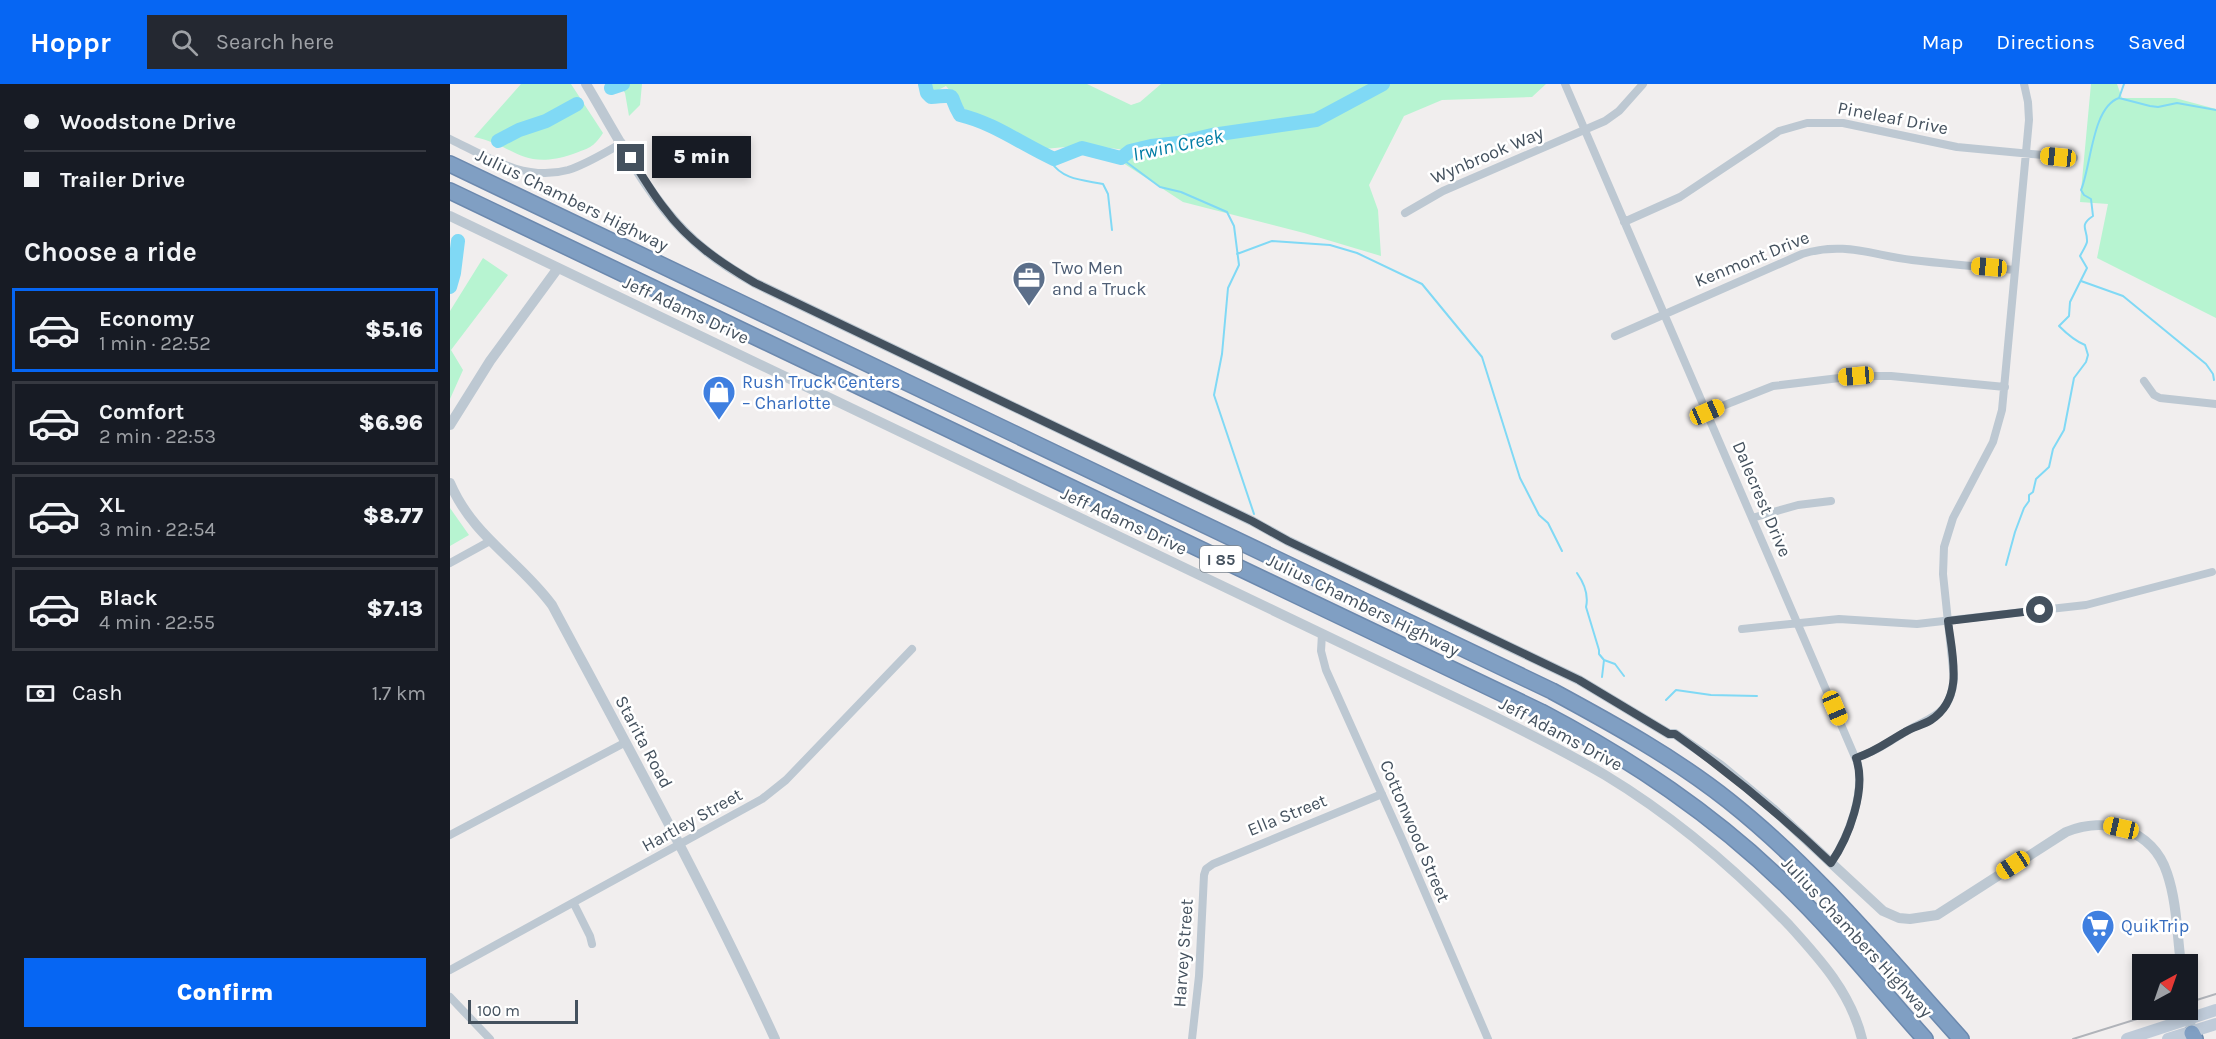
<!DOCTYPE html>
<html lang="en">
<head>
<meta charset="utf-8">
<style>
  :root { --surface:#171b24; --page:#242831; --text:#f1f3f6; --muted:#9ea1a6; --line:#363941; --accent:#0666f3 }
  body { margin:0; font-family:Karla,sans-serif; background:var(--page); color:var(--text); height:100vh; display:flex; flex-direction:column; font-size:22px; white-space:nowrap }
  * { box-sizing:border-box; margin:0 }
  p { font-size:20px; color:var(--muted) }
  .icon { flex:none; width:33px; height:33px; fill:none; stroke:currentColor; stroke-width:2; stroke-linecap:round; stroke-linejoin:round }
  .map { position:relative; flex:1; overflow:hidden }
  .panel { display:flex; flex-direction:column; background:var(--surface); width:450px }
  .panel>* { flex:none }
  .top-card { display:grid; align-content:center; height:132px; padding:0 24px; background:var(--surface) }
  .needle { width:39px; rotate:40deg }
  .tools { position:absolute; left:1682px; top:870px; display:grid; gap:12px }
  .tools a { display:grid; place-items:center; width:66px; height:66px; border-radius:0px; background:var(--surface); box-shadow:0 3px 9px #0003; font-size:30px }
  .scale { position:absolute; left:18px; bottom:15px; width:110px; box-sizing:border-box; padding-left:6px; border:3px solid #44515e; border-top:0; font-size:16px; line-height:21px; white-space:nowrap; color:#44515e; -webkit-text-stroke:4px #fff; paint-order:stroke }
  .end { position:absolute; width:27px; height:27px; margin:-14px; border:8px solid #44515e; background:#fff; box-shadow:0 0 0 3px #fff }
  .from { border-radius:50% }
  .bubble { position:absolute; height:42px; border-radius:0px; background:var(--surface); box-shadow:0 3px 9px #0003; font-size:20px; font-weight:800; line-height:42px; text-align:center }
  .car { position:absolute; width:18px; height:36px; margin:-18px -9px; border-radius:8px; box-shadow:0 0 4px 2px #0007; background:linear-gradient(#f5c518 24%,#345 0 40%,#f5c518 0 76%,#345 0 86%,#f5c518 0) }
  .top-card b { display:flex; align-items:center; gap:21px; height:57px; font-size:22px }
  .top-card b+b { border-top:2px solid var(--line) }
  .top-card i { width:15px; height:15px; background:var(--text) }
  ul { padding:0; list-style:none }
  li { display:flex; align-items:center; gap:18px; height:84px; margin:0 12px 9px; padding:0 12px; border:3px solid var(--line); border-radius:0px }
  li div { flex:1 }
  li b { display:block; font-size:22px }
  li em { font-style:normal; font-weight:800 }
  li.current { border-color:var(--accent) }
  li>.icon { width:54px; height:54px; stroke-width:1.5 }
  h2 { padding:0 24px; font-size:27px; line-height:72px }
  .pay { display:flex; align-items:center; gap:15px; height:66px; padding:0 24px; font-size:22px }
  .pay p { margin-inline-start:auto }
  .primary-button { display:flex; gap:12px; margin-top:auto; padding:12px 24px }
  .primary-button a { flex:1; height:69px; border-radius:0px; background:var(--accent); color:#fff; font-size:24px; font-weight:800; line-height:69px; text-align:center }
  header { display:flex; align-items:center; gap:36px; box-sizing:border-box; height:84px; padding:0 30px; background:var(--accent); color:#fff }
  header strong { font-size:28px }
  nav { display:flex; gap:33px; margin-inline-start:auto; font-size:21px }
  .search { width:420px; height:54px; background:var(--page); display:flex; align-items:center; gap:15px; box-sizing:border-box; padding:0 21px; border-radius:0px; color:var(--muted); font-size:22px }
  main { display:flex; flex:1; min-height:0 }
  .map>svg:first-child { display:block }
  .green { fill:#b7f4d1 }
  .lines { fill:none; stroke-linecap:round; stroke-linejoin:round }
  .stream { stroke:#80d9f5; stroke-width:2 }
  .river { stroke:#80d9f5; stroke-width:14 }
  .motorway-casing { stroke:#6c89ae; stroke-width:18 }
  .minor { stroke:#bdc8d2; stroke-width:8 }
  .tertiary { stroke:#bdc8d2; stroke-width:10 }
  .secondary { stroke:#bfcbd9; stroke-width:12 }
  .motorway { stroke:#809fc3; stroke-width:15 }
  .rail { stroke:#b0b3b9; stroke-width:2 }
  .route { stroke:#44515e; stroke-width:8 }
  .labels { text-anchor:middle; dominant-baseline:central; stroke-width:5; stroke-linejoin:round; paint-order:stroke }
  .shield { fill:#fff; stroke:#7c858e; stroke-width:1.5 }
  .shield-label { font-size:16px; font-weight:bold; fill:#44515e }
  .street-label { font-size:18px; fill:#44515e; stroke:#fff }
  .service-label { font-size:18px; fill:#4e5e75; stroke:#fff; text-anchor:start }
  .shop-label { font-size:18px; fill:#366cbe; stroke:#fff; text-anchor:start }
  .water-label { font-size:20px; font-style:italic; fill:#027da5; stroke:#fff }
</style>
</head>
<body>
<header>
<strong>Hoppr</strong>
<div class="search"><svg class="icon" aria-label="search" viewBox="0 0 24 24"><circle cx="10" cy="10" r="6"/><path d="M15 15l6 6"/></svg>Search here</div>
<nav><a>Map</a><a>Directions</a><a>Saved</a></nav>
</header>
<main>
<section class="panel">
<div class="top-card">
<b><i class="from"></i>Woodstone Drive</b>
<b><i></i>Trailer Drive</b>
</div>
<h2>Choose a ride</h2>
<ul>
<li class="current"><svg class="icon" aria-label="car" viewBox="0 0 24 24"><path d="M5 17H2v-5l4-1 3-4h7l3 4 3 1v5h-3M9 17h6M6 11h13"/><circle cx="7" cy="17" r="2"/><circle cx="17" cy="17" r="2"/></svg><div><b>Economy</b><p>1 min · 22:52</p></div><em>$5.16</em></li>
<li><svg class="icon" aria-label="car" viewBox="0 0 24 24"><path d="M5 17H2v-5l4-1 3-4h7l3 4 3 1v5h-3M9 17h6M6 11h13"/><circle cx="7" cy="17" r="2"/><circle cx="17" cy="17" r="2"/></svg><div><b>Comfort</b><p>2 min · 22:53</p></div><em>$6.96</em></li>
<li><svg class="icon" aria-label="car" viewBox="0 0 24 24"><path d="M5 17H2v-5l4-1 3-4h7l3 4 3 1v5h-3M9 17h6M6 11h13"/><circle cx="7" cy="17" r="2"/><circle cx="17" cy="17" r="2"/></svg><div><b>XL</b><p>3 min · 22:54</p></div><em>$8.77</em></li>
<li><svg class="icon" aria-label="car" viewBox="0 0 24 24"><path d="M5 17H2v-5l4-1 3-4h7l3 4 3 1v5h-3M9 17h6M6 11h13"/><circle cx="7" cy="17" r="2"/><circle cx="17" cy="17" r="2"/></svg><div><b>Black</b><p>4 min · 22:55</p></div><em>$7.13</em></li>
</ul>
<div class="pay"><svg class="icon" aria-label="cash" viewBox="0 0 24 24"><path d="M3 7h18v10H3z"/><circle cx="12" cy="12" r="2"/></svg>Cash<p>1.7 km</p></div>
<div class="primary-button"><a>Confirm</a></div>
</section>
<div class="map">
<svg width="1766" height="955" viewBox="0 0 1766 955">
  <rect width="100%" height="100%" fill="#f1eeee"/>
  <!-- green -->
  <path class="green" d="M71 0H121L153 49C143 64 139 64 123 70 72 87 67 62 24 53Z
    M169 0H192L190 21 179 32 175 9Z
    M481 0H637L681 21 690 18 711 0H1096L1082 13 992 16 954 32 919 101 928 126 931 172 854 149 733 118 667 75 675 66 637 61 594 65 518 29 496 2 482 9Z
    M1641 0H1667L1672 14H1725L1766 25V234L1647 174 1658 120 1630 118Z
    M33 174 58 191 1 266 13 286 0 315V227Z
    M0 424 19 451 0 462Z"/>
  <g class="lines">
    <!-- stream -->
    <path class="stream" d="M924 0 926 4
      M1669 14 1674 0
      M671 74 710 103 731 108 777 128 784 142 789 181 778 204 772 270 764 311 804 430
      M604 75 601 78C613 96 633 96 653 100L658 110 662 146
      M787 170 822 157 880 161 907 169 972 200 1032 273 1070 394 1089 431 1098 439 1112 467
      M0 179 4 189
      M1631 197 1673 212 1756 280 1763 290 1764 296
      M1556 481 1565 448 1574 424 1579 417V411L1583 408 1586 395 1599 383 1603 365 1614 346 1624 294 1636 278 1638 271 1635 261C1625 257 1617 250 1609 242L1619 232 1620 218 1637 184 1630 172C1632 168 1636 162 1637 158 1638 145 1628 142 1643 132L1641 115 1634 111 1631 106C1641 83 1642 23 1669 14L1700 22 1708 23 1727 19 1766 26
      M1127 489C1134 499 1139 510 1136 523L1149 566V570L1154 576 1165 580 1174 592
      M1152 593 1154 576
      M1216 616 1226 606 1261 611 1307 612"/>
    <!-- river -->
    <path class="river" d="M475 0 477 9 481 13C510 11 497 9 510 31 544 39 573 61 604 75L632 64 671 74 680 67 701 62 728 59 762 51 866 36 933 0
      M161 4 173 0
      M48 57 69 46 96 37 127 20
      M0 203 4 189 8 157"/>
    <!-- motorway casing -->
    <g class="motorway-casing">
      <path id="motorway" d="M0 80 1102 607C1163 640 1225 674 1279 717 1366 786 1437 873 1511 955
        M0 107 1091 628C1182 676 1263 730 1337 802 1386 849 1429 904 1475 955
        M1742 949 1745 955"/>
    </g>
    <!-- minor -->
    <path class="minor" d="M1115 0 1408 680C1414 711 1398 754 1381 779
      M0 55C37 73 75 98 118 86 137 80 154 69 172 59
      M955 129 993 107 1155 37 1169 27 1193 0
      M1174 138 1230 113 1329 47 1357 39H1393L1507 63 1624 74
      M1165 252 1352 170C1393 157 1422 171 1462 176 1497 180 1531 183 1565 186
      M1694 297 1704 311 1710 314 1766 320
      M1257 328 1323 302 1406 292H1441L1555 303
      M1302 434 1348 421 1381 417
      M0 479 40 457
      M1292 545 1389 535 1467 540 1636 521 1762 488
      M872 550 871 567 876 586 952 755 1038 955
      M1406 674C1424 668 1436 660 1452 650 1479 632 1500 634 1504 595L1493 490 1494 463 1503 434 1543 358 1552 326 1579 36 1578 18 1574 0
      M0 751 176 658
      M124 820 140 852 142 860
      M0 886 312 715 336 696 462 565
      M0 913 40 955
      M742 955 749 892 754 791 756 785 763 780 932 710"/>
    <!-- tertiary -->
    <path class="tertiary" d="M136 0C165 48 197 112 237 150 257 170 280 185 305 199L802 437 838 457 1129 596 1219 650H1225L1270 681 1323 725 1433 827 1449 834 1460 835 1487 831 1616 748C1656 731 1703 746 1717 789 1727 818 1727 851 1731 880
      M0 132 1029 625C1072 646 1114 667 1155 691 1223 732 1284 784 1339 841 1370 875 1401 909 1412 955
      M0 341 40 277 108 184
      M0 399C23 453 69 476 102 521 179 665 257 807 325 955
      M1737 923 1741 943"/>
    <!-- secondary -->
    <path class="secondary" d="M1677 955 1766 926
      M1718 955 1766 940"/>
    <!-- motorway -->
    <use href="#motorway" class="motorway"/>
    <!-- rail -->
    <path class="rail" d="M1737 919 1766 910
      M1623 955 1716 926"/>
  </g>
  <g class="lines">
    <!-- route -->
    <path class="route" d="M181 74C192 91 202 109 215 125 238 157 271 179 305 199L802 437 838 457 1129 596 1219 650H1225C1281 690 1332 732 1381 779 1399 753 1417 705 1406 674 1427 667 1437 658 1455 648 1463 643 1473 641 1481 636 1515 614 1502 571 1498 537L1590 526"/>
  </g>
  <!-- icons -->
  <defs>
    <g id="office-pin" transform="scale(1.725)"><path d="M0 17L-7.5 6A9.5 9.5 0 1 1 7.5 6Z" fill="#5c6f8a" stroke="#fff"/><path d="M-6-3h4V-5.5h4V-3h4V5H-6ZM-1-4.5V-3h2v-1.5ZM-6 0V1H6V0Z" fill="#fff"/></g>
    <g id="shop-pin" transform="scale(1.725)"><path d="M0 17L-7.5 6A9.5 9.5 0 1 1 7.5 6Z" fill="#3f7fe0" stroke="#fff"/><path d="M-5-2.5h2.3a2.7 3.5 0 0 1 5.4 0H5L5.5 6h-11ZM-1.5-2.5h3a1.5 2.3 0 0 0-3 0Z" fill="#fff"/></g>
    <g id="supermarket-pin" transform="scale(1.725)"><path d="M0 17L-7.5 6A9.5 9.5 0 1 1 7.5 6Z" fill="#3f7fe0" stroke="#fff"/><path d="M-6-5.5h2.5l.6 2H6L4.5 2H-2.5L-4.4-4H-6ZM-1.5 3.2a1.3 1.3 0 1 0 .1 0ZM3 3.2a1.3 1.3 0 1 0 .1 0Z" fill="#fff"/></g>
  </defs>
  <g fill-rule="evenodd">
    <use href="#office-pin" x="579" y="194"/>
    <use href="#shop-pin" x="269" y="308"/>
    <use href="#supermarket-pin" x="1648" y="842"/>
  </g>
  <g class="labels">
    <!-- shield labels -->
    <rect class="shield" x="750" y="462" width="42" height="26" rx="4.5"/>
    <g class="shield-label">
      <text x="771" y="475">I 85</text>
    </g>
    <!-- street labels -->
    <g class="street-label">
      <text transform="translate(1443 34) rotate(11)">Pineleaf Drive</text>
      <text transform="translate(1037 71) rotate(-23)">Wynbrook Way</text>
      <text transform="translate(122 116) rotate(26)">Julius Chambers Highway</text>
      <text transform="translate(1302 175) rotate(-22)">Kenmont Drive</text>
      <text transform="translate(236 226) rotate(25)">Jeff Adams Drive</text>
      <text transform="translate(1312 415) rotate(67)">Dalecrest Drive</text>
      <text transform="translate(674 437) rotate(25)">Jeff Adams Drive</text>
      <text transform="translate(913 521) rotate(26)">Julius Chambers Highway</text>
      <text transform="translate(1111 650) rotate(28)">Jeff Adams Drive</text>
      <text transform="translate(194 658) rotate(62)">Starita Road</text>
      <text transform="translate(837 731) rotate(-22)">Ella Street</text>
      <text transform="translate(242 736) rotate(-29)">Hartley Street</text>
      <text transform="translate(965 747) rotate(67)">Cottonwood Street</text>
      <text transform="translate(1407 853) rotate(47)">Julius Chambers Highway</text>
      <text transform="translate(733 869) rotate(-86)">Harvey Street</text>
    </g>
    <!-- service labels -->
    <g class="service-label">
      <text x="602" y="184">Two Men<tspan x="602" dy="21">and a Truck</tspan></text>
    </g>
    <!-- shop labels -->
    <g class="shop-label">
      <text x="292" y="298">Rush Truck Centers<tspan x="292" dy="21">– Charlotte</tspan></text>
      <text x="1671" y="842">QuikTrip</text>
    </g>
    <!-- water labels -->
    <g class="water-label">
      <text transform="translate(728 61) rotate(-12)">Irwin Creek</text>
    </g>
  </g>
</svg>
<div class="tools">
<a><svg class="needle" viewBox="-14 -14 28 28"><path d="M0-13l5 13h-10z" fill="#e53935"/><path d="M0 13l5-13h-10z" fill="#9ea1a6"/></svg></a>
</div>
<div class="scale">100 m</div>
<i class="end from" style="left:1590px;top:526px"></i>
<i class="end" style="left:181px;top:74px"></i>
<div class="bubble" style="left:202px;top:52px;width:99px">5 min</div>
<i class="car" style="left:1608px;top:73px;rotate:276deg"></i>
<i class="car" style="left:1539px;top:183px;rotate:275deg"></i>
<i class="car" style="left:1406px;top:292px;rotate:265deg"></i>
<i class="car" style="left:1257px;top:328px;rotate:66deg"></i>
<i class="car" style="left:1385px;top:624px;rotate:157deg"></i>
<i class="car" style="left:1671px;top:744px;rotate:283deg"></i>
<i class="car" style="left:1563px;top:781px;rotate:237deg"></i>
</div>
</main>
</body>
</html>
